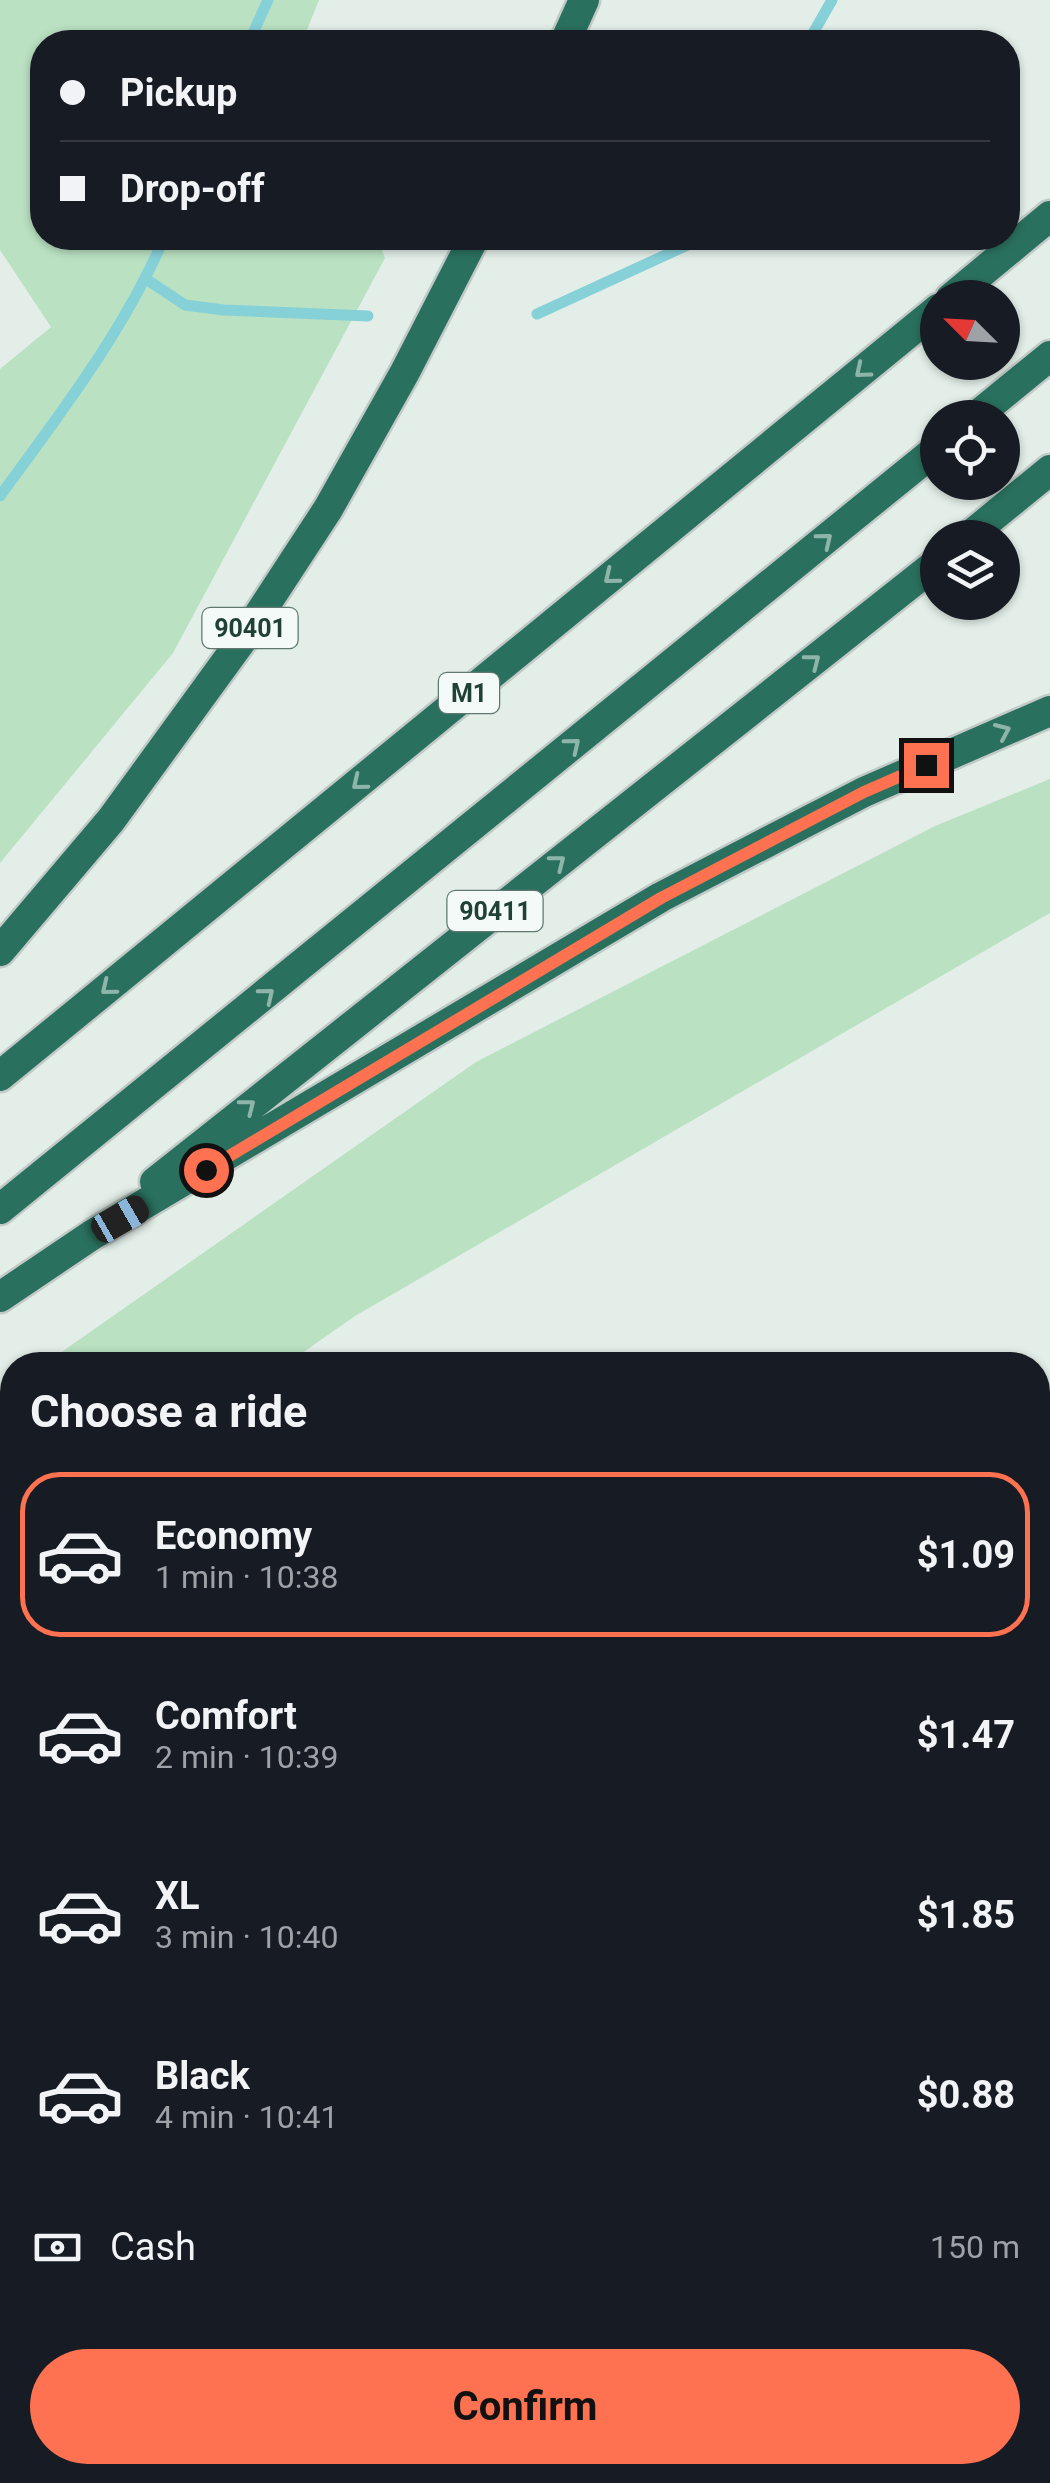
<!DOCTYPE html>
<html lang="en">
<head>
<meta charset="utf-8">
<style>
  :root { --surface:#171b24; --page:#20242c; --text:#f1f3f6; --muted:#9ea1a6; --line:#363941; --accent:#fe7251 }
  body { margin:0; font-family:Roboto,sans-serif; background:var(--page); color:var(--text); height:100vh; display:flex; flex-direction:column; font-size:38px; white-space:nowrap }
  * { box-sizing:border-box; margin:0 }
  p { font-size:32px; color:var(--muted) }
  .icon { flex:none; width:55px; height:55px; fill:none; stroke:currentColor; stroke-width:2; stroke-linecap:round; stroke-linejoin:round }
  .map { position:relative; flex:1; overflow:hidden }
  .side { position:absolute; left:0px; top:1352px; width:1050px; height:1132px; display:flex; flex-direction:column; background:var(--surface); border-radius:40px 40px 0 0; box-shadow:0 2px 8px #0004 }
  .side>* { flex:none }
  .top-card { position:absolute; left:30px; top:30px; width:990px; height:220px; border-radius:40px; box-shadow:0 2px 8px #0004; display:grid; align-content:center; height:220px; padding:0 30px; background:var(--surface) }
  .needle { width:65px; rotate:294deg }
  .tools { position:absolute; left:920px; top:280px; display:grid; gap:20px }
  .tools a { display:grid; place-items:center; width:100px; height:100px; border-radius:50%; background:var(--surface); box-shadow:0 2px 8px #0004; font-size:50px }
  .end { position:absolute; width:45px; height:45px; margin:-22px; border:12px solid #fe7251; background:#111; box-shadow:0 0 0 5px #111 }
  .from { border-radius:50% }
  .car { position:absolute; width:30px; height:60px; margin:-30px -15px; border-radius:12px; box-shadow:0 0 8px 2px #0007; background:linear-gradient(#222 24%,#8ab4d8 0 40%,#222 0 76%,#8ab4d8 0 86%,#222 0) }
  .top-card b { display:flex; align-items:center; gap:35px; height:95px; font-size:38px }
  .top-card b+b { border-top:2px solid var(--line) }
  .top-card i { width:25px; height:25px; background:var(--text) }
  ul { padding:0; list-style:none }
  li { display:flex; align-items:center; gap:30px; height:165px; margin:0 20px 15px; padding:0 10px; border:5px solid transparent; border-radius:40px }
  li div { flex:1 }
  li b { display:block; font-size:38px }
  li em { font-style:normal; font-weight:700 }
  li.selected { border-color:var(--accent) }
  li>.icon { width:90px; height:90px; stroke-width:1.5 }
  h2 { padding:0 30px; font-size:45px; line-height:120px }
  .pay { display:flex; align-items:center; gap:25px; height:110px; padding:0 30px; font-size:38px }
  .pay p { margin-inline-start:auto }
  .action { display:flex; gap:20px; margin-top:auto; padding:20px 30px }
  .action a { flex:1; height:115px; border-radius:60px; background:var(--accent); color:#111; font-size:40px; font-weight:700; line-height:115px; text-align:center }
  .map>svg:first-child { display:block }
  .green { fill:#bae1c2 }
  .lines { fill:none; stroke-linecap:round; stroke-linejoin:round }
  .stream { stroke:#86d0d8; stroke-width:11 }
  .minor-casing { stroke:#a5b7af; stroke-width:35 }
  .motorway-casing { stroke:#c1cac7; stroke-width:35 }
  .path { stroke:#81b4a1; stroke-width:6; stroke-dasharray:5 8; stroke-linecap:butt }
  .minor { stroke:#fff; stroke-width:30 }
  .motorway { stroke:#2a705e; stroke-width:30 }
  .rail-casing { stroke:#5b7d72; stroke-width:11 }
  .rail { stroke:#f4faf7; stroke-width:8; stroke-dasharray:22; stroke-linecap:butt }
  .oneway { stroke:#8fb5aa }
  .route { stroke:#fe7251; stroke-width:12 }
  .labels { text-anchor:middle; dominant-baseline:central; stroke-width:8; stroke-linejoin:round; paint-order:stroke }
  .shield { fill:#f4faf7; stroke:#607871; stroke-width:2.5 }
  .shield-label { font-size:25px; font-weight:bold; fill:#214137 }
</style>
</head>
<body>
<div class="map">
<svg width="1050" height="2483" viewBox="0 0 1050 2483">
  <rect width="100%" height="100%" fill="#e3eee8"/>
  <!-- green -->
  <path class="green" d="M0 0H319L302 42H42V238H377L385 258 173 653 0 863V369L51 327 0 250Z
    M1050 779V913L355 1316 285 1365H43L476 1062 935 826Z
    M12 1386V1554L0 1563V1395Z
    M1050 1610V2483H0V2081L12 2077V2472H1038V1618Z"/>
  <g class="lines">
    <!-- stream -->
    <path class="stream" d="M249 42 268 0
      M808 42 832 0
      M146 279 185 305 224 310 368 316
      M537 314 694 242 696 238
      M0 496C60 414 124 331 164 238"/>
    <!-- minor casing -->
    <g class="minor-casing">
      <path id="minor" d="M1038 2266 1050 2259
        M646 2483 665 2472"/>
    </g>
    <!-- motorway casing -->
    <g class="motorway-casing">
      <path id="motorway" d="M565 42 584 0
        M951 298 1050 216
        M974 418 1050 356
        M967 538 1050 470
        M0 951 111 820 247 633 328 509 405 372 474 238
        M0 1076 938 309
        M155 1182 938 562
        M0 1209 938 448
        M0 1297 92 1235 661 897 864 792 1050 711"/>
    </g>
    <!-- path -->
    <path class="path" d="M1038 1778 1050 1771
      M0 2179 12 2174"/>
    <!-- minor -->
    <use href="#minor" class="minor"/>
    <!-- motorway -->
    <use href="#motorway" class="motorway"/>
    <!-- rail casing -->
    <g class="rail-casing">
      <path id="rail" d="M1038 1952 1050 1947
        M1038 1977 1050 1973
        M0 2337 12 2332
        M0 2361 12 2356"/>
    </g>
    <!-- rail -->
    <use href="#rail" class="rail"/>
  </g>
  <!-- one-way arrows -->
  <defs><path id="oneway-chevron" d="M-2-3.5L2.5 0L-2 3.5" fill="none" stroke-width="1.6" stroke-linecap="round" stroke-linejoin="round" transform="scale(2.5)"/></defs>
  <g class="oneway">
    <use href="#oneway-chevron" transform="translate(862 371) rotate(140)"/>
    <use href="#oneway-chevron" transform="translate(825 540) rotate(-39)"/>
    <use href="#oneway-chevron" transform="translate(611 577) rotate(141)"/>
    <use href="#oneway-chevron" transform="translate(813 661) rotate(-38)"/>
    <use href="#oneway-chevron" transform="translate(1003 731) rotate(-24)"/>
    <use href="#oneway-chevron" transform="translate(573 745) rotate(-39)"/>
    <use href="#oneway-chevron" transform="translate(359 783) rotate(141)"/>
    <use href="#oneway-chevron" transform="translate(558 862) rotate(-38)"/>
    <use href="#oneway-chevron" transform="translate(108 988) rotate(141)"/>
    <use href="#oneway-chevron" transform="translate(267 995) rotate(-39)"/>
    <use href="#oneway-chevron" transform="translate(248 1106) rotate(-38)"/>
  </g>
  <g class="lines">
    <!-- route -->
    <path class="route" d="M206 1170 661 898 864 792 926 765"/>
  </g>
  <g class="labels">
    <!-- shield labels -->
    <g class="shield">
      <rect x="202.5" y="608" width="95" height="40" rx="8"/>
      <rect x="439" y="673" width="60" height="40" rx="8"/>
      <rect x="447.5" y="891" width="95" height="40" rx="8"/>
    </g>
    <g class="shield-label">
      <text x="250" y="628">90401</text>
      <text x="469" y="693">M1</text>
      <text x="495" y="911">90411</text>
    </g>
  </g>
</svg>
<div class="tools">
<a><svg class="needle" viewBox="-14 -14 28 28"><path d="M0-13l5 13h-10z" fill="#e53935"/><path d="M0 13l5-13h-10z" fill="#9ea1a6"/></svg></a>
<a><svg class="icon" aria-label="locate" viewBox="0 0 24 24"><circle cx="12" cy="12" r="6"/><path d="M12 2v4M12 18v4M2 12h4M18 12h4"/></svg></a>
<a><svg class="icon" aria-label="layers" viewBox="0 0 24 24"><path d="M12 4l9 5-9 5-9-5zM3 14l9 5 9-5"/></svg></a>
</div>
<i class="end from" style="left:206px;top:1170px"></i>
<i class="end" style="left:926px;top:765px"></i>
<i class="car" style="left:120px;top:1219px;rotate:60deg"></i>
<div class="top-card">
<b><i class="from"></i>Pickup</b>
<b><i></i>Drop-off</b>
</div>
<section class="side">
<h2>Choose a ride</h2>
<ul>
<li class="selected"><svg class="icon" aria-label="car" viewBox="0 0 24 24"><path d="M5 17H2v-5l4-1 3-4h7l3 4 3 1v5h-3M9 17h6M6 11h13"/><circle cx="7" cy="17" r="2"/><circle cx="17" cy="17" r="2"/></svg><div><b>Economy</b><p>1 min · 10:38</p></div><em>$1.09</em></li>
<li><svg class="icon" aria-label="car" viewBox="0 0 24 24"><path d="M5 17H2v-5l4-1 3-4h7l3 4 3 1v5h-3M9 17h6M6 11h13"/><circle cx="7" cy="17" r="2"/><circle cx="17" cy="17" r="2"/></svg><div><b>Comfort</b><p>2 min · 10:39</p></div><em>$1.47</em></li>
<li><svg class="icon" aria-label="car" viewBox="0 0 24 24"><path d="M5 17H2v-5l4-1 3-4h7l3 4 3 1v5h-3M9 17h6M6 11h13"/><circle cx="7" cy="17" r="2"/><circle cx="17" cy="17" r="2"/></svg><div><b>XL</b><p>3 min · 10:40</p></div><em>$1.85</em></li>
<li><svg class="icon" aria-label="car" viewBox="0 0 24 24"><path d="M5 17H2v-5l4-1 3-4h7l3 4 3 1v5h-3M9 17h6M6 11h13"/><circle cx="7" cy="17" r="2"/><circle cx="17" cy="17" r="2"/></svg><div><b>Black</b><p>4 min · 10:41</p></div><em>$0.88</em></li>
</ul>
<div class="pay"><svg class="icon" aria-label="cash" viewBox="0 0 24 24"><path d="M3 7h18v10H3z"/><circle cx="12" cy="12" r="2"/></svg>Cash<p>150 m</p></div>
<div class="action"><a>Confirm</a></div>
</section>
</div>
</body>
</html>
